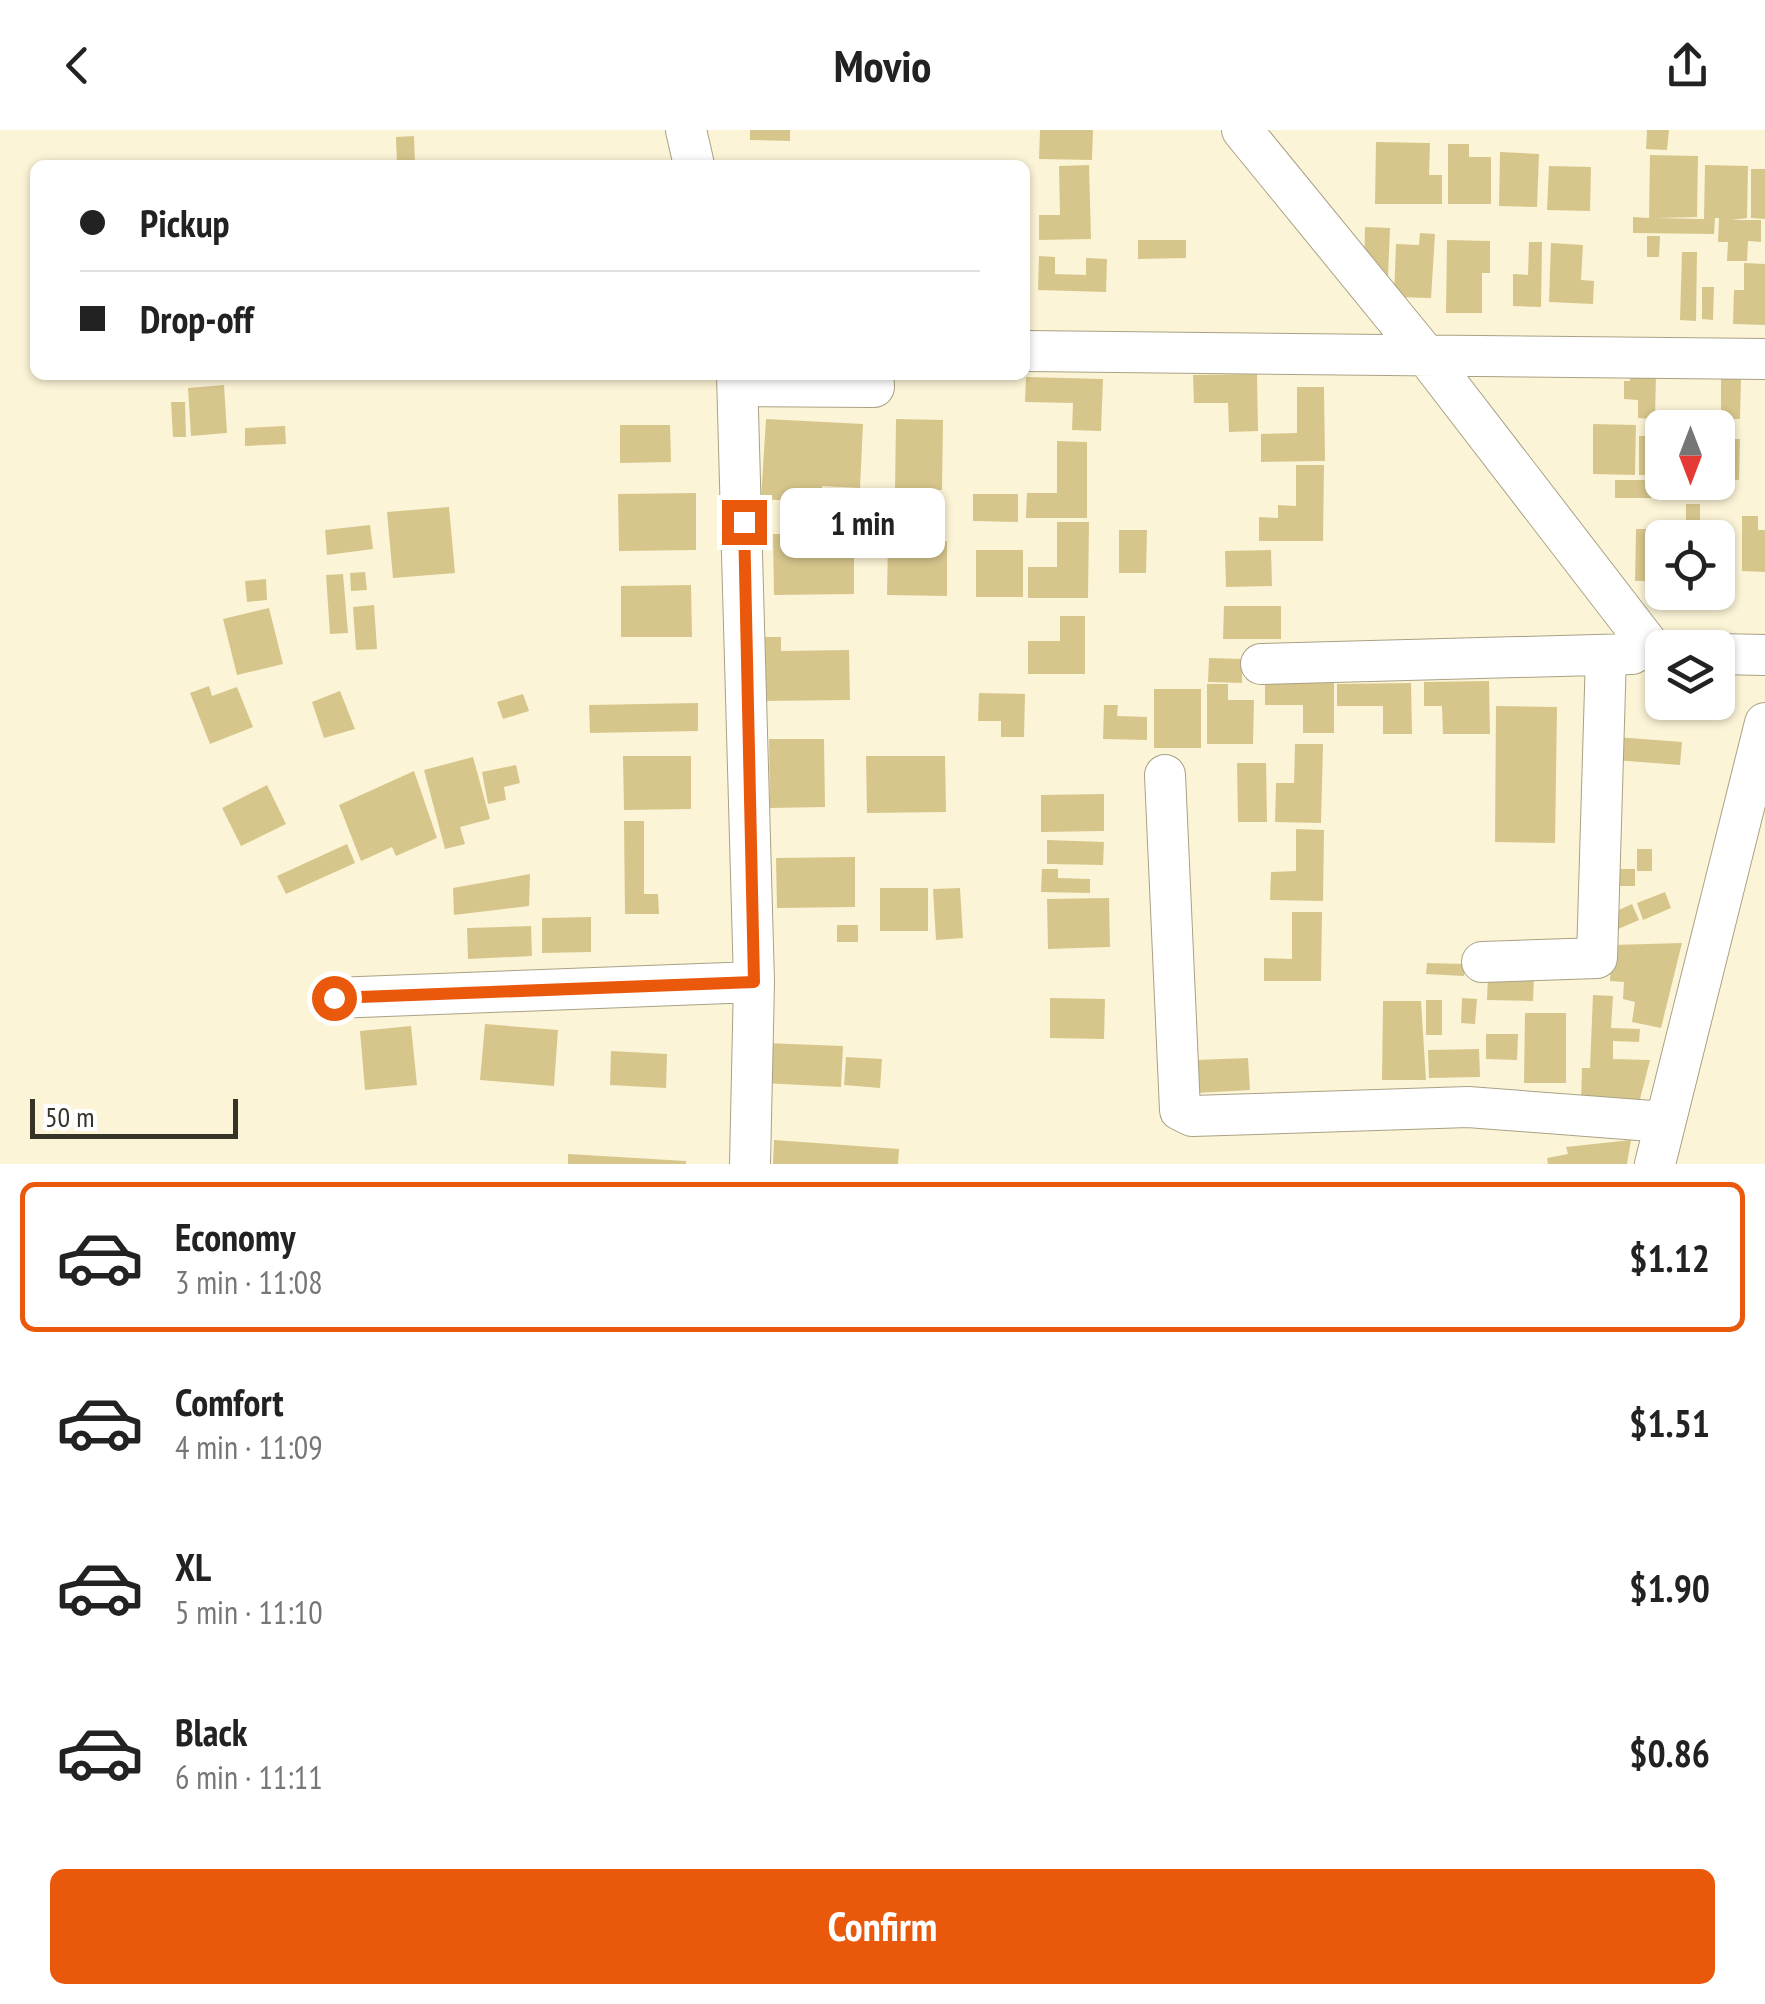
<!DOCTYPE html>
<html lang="en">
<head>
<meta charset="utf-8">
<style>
  :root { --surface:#fff; --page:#f6f6f6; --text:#222; --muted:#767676; --line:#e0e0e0; --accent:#ea580c }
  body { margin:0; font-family:"PT Sans Narrow",sans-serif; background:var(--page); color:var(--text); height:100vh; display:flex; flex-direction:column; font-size:38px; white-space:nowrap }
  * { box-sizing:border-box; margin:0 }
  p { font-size:32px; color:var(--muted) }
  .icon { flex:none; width:55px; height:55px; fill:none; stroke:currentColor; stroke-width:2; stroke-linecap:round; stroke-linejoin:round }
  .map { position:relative; height:1034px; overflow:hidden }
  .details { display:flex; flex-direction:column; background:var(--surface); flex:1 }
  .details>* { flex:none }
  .top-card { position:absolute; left:30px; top:30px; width:1000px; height:220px; border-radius:15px; box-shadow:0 2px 8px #0004; display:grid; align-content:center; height:220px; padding:0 50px; background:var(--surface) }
  .needle { width:65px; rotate:180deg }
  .buttons { position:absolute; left:1645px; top:280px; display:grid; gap:20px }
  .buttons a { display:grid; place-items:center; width:90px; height:90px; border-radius:15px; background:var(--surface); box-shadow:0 2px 8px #0004; font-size:50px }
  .scale { position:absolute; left:30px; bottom:25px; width:208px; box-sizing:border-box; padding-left:10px; border:5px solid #363327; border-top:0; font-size:28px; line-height:35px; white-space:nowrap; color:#363327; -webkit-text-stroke:8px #fff; paint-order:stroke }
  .end { position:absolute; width:45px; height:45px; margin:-22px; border:12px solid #ea580c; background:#fff; box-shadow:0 0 0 5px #fff }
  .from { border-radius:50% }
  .bubble { position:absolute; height:70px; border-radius:15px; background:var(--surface); box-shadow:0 2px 8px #0004; font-size:32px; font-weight:800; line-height:70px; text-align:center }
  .top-card b { display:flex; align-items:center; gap:35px; height:95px; font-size:38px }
  .top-card b+b { border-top:2px solid var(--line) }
  .top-card i { width:25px; height:25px; background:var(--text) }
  ul { padding:18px 0 0; list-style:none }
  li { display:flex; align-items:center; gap:30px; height:150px; margin:0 20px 15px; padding:0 30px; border:5px solid transparent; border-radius:15px }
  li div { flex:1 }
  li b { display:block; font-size:38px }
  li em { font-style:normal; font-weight:800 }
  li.on { border-color:var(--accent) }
  li>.icon { width:90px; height:90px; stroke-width:1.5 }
  .primary-button { display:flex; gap:20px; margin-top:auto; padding:20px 50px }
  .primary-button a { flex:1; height:115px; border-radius:15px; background:var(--accent); color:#fff; font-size:40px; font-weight:800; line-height:115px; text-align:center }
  header { display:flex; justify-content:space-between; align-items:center; height:130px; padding:0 50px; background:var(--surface); font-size:45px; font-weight:800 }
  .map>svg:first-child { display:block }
  .building { fill:#d7c68c }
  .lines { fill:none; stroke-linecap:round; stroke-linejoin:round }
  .minor-casing { stroke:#a9a185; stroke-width:42 }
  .minor { stroke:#fff; stroke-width:40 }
  .route { stroke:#ea580c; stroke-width:12 }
</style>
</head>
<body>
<header><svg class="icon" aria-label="back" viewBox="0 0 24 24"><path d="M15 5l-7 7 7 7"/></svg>Movio<svg class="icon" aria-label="share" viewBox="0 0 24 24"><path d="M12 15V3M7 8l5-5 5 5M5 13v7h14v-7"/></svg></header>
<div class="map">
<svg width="1765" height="1034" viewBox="0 0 1765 1034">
  <rect width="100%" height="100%" fill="#fcf4d6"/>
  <!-- building -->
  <path class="building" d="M750 0H790V11L750 10Z
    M1040 0H1093L1092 30 1039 29Z
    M1647 0H1669L1667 20 1646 19Z
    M414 6 415 35H397L396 7Z
    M1376 12 1430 13 1429 45H1442V74H1375Z
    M1448 14H1469V27H1491V74H1448Z
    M1500 22 1539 24 1537 77 1499 76Z
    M1650 25 1698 26 1697 87 1656 88 1704 89 1705 35 1748 36 1747 88 1732 90H1761V112L1748 111 1747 131H1727L1728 112H1718L1719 88H1715L1714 104 1633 103V87L1649 88Z
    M1089 35 1091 109 1039 110V85H1060L1059 36Z
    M1549 36 1591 37 1590 81 1547 80Z
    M1751 39H1765V89L1751 88Z
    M1365 97 1390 98 1388 146 1364 145Z
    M1420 103 1435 104 1431 168 1394 167 1396 114 1419 115Z
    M1647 106H1660L1659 127H1647Z
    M1138 110H1186V128L1138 129Z
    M1447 110 1490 111V143H1482V183H1446Z
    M1529 112H1542L1541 177 1513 176V144L1528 145Z
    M1551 113 1583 115 1581 150 1594 151 1593 174 1549 172Z
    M1682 122H1697L1696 191 1680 190Z
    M1039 126 1055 127V144L1086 145V128L1107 129 1106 162 1038 160Z
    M1744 133 1765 134V195L1733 194 1734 160H1744Z
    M1702 157H1714L1713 190 1702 189Z
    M1257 244 1258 301 1229 302 1228 273H1194L1193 245Z
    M1630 244H1656L1655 289 1638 288V270L1624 269V251H1630Z
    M1026 247 1103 249 1101 301 1072 300 1073 273 1025 272Z
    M1721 247 1741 248 1740 289H1721Z
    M224 255 227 303 191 306 188 258Z
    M1297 257H1324L1325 331 1261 332V304L1297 303Z
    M171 272H185L186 307H173Z
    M766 289 863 294 860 358 822 356 821 373 761 369Z
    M896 289 943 290 942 360H895Z
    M1593 294 1636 295 1635 345 1593 344Z
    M620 295H670L671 332 620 333Z
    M285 296 286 314 245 316V298Z
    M1650 297H1662V345H1639V306H1650Z
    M1718 309H1740L1739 350 1718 349Z
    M1057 311 1087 312V388H1026L1027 363H1057Z
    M1296 335H1324L1323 411H1259V387L1278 388V375L1296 376Z
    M1615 350H1662L1667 352V368H1615Z
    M1672 352H1701V367H1672Z
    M696 363V420L619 421 618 364Z
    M973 364H1018V392L973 391Z
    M1686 374H1700V408H1686Z
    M449 377 455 443 393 448 387 382Z
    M1742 386H1758V400H1765V442L1742 441Z
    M1057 392H1089L1088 468H1028V437H1057Z
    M370 395 373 419 327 425 325 400Z
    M1636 399H1680V408H1662V451H1635Z
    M1119 400H1147L1146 443H1119Z
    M773 404H854V464L774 465Z
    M888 410 947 411V466L887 465Z
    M976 420H1023V467H976Z
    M1271 420 1272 456 1226 457 1225 421Z
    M365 442 367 460 351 461 350 443Z
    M343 444 348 503 330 504 326 445Z
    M266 449 267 470 247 472 245 451Z
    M691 455 692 507H621V456Z
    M374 475 377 519 356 520 353 477Z
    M1224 476H1281V509H1223Z
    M269 478 283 534 237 545 223 489Z
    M1060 486H1085V544H1028V511H1060Z
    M762 507H781V521L849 520 850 570 763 571Z
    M1209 528 1242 529V553L1208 552Z
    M1489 551 1490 604H1443L1442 576H1424V552Z
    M1265 552H1334V603H1303V575H1265Z
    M1411 553 1412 604H1383V576H1337V554Z
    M1207 554H1228V570H1254L1253 614H1207Z
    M209 556 212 566 237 557 253 597 210 614 190 563Z
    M1154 559H1201V618H1154Z
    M340 561 355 599 324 608 312 572Z
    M979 563 1025 564 1024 607H1001V591H978Z
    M523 564 529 581 503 589 497 572Z
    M698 573V601L590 603 589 575Z
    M1104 575H1118L1117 586 1147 587V610L1103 609Z
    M1496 576 1557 577 1555 713 1495 712Z
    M1616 607 1682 612 1680 635 1614 630Z
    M769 609H824L825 677 770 678Z
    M1295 614H1323L1321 693 1275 692 1276 653H1294Z
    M623 626H691V679L624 680Z
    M866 626H945L946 682 867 683Z
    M473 627 490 689 460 697 465 714 445 719 424 640Z
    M1237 633H1266L1267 692H1238Z
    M516 635 520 653 504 657 506 670 488 674 482 642Z
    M414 641 437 708 396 726 392 717 361 731 339 675Z
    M267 655 286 694 241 716 222 678Z
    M1104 664V701L1041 702V665Z
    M624 691H644V764H658L659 784H625Z
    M1296 699 1324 700 1323 771 1270 770 1271 742 1296 741Z
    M1047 710 1104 712 1103 735 1047 734Z
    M347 714 355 733 286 764 277 746Z
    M1637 719H1652V741H1637Z
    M855 727V777L777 778 776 728Z
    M1042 739H1058V748L1090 749V763L1041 762Z
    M1612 739H1635V756H1611Z
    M530 744 529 776 454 785 453 758Z
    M880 758H928V801H880Z
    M960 758 963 808 936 810 933 759Z
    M1665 762 1671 778 1643 790 1637 773Z
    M1109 768 1110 817 1048 819 1047 769Z
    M1632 774 1639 790 1616 800 1608 785Z
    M1292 782H1322L1321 851H1264V828L1292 829Z
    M591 787V822L542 823V788Z
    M837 795H858V812H837Z
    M531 796 532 826 468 829 467 798Z
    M1682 813 1661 898 1632 892 1635 872 1623 869 1624 852 1610 851 1612 815Z
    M1427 833 1465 834 1464 846 1426 844Z
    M1488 846 1534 848 1533 871 1487 870Z
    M1593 865 1613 866 1611 898 1640 899 1639 912 1613 911V929L1650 930 1639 973 1581 972 1582 938H1590Z
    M1050 868 1105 869 1104 909 1050 908Z
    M1462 868 1477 869 1475 894 1461 893Z
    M1426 870H1442V905H1426Z
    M1383 871H1421L1426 950H1382Z
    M1525 883H1566V953H1524Z
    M485 894 558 900 554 956 480 950Z
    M411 896 417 955 365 960 360 901Z
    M1486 904H1518L1517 930 1486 929Z
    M764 913 843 916 841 957 762 953Z
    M1479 919 1480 947 1429 948 1428 920Z
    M611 921 667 924 666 958 610 955Z
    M846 927 882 929 880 958 844 955Z
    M1248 928 1250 960 1196 963 1195 930Z
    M774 1010 899 1019 898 1034H773Z
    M1631 1010 1627 1034H1548L1547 1028 1568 1024 1566 1017Z
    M568 1024 686 1031V1034H568Z"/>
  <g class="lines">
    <!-- minor casing -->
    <g class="minor-casing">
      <path id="minor" d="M686 0 694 35
        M1242 0 1424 223 1655 523H1662
        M1025 221 1765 229
        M737 245 754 852 750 1034
        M739 256 874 257 873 245
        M1718 524 1765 525
        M1261 534 1632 524
        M1165 645 1180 980 1192 986 1468 977 1665 992
        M1482 832 1597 828 1606 525
        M334 868 754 852
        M1655 1034 1765 593"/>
    </g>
    <!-- minor -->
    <use href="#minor" class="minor"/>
  </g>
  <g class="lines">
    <!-- route -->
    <path class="route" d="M334 868 754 852 744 392"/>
  </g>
</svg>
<div class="buttons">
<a><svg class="needle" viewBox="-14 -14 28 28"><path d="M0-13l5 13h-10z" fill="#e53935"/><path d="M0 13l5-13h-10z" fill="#767676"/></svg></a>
<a><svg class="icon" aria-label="locate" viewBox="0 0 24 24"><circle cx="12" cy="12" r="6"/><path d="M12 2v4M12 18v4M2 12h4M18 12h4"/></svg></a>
<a><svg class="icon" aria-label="layers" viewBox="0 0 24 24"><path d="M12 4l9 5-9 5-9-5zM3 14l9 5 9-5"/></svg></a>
</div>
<div class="scale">50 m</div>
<i class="end from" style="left:334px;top:868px"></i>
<i class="end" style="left:744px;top:392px"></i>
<div class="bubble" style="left:780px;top:358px;width:165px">1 min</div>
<div class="top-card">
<b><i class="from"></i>Pickup</b>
<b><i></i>Drop-off</b>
</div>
</div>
<section class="details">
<ul>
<li class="on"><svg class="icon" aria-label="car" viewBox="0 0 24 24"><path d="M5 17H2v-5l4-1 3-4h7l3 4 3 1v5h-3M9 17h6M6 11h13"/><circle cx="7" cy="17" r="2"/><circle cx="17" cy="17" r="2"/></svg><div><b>Economy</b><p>3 min · 11:08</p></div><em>$1.12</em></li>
<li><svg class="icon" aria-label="car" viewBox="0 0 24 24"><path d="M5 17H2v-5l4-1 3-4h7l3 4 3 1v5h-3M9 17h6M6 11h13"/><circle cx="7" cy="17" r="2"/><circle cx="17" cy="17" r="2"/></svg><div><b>Comfort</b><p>4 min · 11:09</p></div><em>$1.51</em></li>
<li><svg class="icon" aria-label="car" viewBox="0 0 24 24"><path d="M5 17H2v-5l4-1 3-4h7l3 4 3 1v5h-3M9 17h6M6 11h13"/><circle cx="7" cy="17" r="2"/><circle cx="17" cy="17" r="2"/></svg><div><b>XL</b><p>5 min · 11:10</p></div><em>$1.90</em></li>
<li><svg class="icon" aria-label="car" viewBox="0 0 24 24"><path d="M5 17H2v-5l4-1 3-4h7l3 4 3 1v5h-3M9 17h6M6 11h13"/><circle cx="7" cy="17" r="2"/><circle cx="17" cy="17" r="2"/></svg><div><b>Black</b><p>6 min · 11:11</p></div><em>$0.86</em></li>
</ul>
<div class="primary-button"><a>Confirm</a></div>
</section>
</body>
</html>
